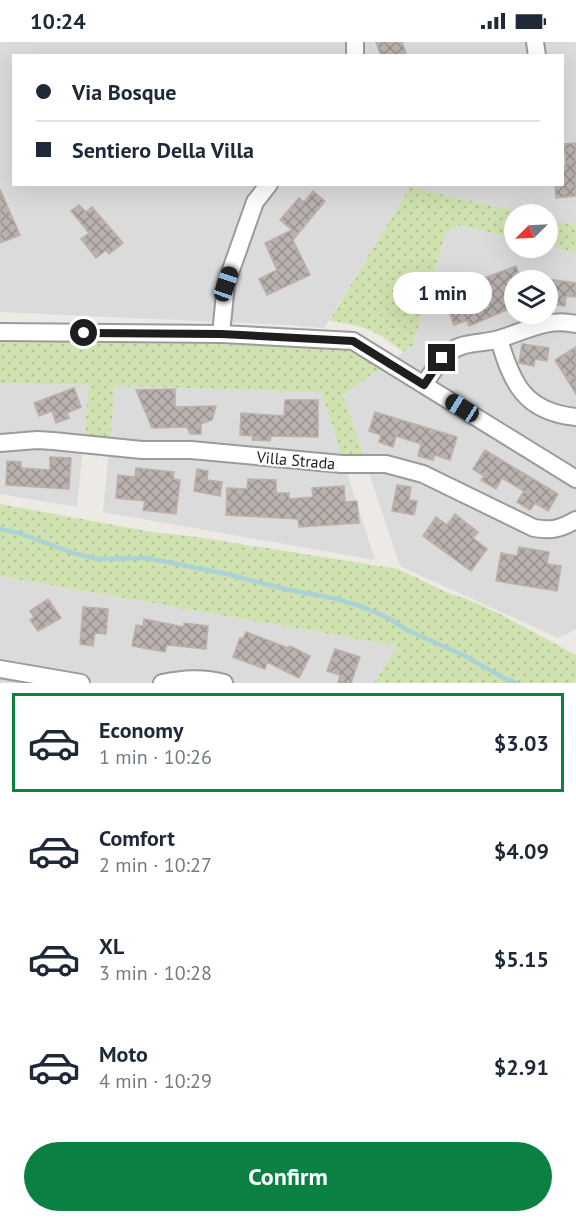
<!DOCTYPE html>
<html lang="en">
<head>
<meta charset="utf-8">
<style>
  :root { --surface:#fff; --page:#f2f2f3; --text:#1f2937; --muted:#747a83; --line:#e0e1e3; --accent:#0b8043 }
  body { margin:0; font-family:"PT Sans",sans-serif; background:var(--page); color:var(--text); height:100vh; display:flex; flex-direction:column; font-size:22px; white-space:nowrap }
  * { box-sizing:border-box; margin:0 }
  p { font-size:20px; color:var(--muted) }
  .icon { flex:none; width:33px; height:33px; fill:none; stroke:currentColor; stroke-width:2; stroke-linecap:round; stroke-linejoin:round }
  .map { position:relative; height:641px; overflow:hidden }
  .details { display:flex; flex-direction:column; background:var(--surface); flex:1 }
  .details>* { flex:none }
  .hud { position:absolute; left:12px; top:12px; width:552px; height:132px; border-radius:0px; box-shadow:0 6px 24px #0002; display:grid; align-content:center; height:132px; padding:0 24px; background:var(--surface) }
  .needle { width:39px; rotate:246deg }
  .buttons { position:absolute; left:504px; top:162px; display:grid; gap:12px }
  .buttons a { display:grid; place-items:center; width:54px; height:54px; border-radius:50%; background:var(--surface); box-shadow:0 6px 24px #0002; font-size:30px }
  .end { position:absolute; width:27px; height:27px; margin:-14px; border:8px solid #1e1e1e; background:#fff; box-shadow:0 0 0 3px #fff }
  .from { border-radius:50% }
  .bubble { position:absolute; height:42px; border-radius:21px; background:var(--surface); box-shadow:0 6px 24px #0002; font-size:20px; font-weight:700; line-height:42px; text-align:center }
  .car { position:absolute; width:18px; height:36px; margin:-18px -9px; border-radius:8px; box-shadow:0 0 4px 2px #0007; background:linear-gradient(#222 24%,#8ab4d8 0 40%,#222 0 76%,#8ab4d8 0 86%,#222 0) }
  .hud b { display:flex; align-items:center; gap:21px; height:57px; font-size:22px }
  .hud b+b { border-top:2px solid var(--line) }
  .hud i { width:15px; height:15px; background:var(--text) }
  ul { padding:10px 0 0; list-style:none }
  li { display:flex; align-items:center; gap:18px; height:99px; margin:0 12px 9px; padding:0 12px; border:3px solid transparent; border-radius:0px }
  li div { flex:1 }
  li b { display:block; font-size:22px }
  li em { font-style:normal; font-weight:700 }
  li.current { border-color:var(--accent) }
  li>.icon { width:54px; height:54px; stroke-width:1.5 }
  .action { display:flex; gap:12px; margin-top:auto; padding:12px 24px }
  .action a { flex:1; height:69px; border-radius:36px; background:var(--accent); color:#fff; font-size:24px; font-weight:700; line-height:69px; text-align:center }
  .status { display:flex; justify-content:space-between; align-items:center; height:42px; padding:0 30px; background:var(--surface); direction:ltr }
  .status svg { height:16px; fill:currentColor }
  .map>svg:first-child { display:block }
  .residential { fill:#dbdbdb; fill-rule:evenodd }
  .grass { fill:url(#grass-dots) }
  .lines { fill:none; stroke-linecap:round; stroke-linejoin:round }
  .stream { stroke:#aad3d6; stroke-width:4.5 }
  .building { fill:url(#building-cross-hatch); stroke:#bdafa9; stroke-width:1.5 }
  .minor-casing { stroke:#9b9b9b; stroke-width:20 }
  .minor { stroke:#fff; stroke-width:16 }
  .route { stroke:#1e1e1e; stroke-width:8 }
  .labels { text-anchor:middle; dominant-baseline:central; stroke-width:4.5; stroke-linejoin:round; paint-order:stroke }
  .street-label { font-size:16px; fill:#1e1e1e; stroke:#fff }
</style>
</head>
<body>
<div class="status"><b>10:24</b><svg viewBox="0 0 49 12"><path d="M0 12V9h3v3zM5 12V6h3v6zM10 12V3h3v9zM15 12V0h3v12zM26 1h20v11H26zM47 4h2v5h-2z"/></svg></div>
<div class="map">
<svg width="576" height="641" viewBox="0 0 576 641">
  <defs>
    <pattern id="grass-dots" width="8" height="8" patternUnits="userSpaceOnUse" patternTransform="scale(1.5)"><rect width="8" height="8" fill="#d0e2b0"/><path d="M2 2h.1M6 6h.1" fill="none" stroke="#b2c197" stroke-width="1.8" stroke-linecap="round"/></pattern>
    <pattern id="building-cross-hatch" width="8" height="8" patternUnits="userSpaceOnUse" patternTransform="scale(1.5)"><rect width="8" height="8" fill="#bab2ae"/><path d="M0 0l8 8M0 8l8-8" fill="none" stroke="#97908d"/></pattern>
  </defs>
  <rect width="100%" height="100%" fill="#ede9e5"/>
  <!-- residential -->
  <path class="residential" d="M0 0H576V184L548 177V172H529L410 145 324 286 288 283 0 270ZM14 14H562V142H14Z
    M459 183 514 196V206H548V204L576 211V587L558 596 400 524 343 353 413 303 446 191ZM514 238H548V272H514Z
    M0 341 89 343 77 465 0 452Z
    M115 344 321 350 375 518 103 470Z
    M0 534 397 604 374 641H0Z"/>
  <!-- grass -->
  <path class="grass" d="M410 145 529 172H514V196L459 183 446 191 413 303 403 310C375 288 364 283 329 279Z
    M548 177 576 184V211L548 204Z
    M0 299 322 304C347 306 360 312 381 326L343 353 364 415H342L321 350 115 344 110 398 84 395 89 343 0 341Z
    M0 462 152 490 197 495 398 527 448 551 469 558 498 571 576 613V641H374L397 604 0 534Z"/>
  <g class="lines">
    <!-- stream -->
    <path class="stream" d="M0 487 19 491 73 511 97 517 147 516 227 532 285 547 337 557 363 565 388 576 407 588 463 613 504 636 517 641"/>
  </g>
  <!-- building -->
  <path class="building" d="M376 0H402L407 14H381Z
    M576 101V154L556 156 555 142H562V124L566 123 564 102Z
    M0 147 20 193 0 201Z
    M313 149 325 159 293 198 310 233 267 253 259 237 277 228 265 201 292 188 280 178 299 156 304 160Z
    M79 163 86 170 92 165 123 201 109 212 106 208 96 216 81 197 89 191 71 169Z
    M516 224 521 237 514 238V265L469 284 467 278 454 283 447 265 487 249 482 237Z
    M548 237 576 241V255L566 254 565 264 549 262Z
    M522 302 549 306 547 319 535 317 534 324 519 321Z
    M576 305V352L555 318Z
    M74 346 81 365 67 371 69 376 56 381 52 369 39 374 34 361Z
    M175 347V365L216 364 212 378 201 382V392H190L187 385 152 386 136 348Z
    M285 358H318V395L271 394 270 399 252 398 253 394 240 393 241 371 284 374Z
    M375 370 457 395 450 418 435 413 433 418 418 414 421 402 396 394 393 405 379 400 381 393 369 389Z
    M485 408 558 452 548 469 535 461 530 468 517 460 524 449 502 436 496 447 481 438 484 434 473 427Z
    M50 415 71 416 69 447 6 443 7 419 21 420V426L50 428Z
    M136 426 174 430 173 437 180 438 176 472 143 468 145 459 116 456 118 433 135 435Z
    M197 427 208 429 207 438 222 440 220 454 194 449Z
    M248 437 276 438V451H289V457L313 455 312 446 344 444 345 460 357 459 359 481 299 485 298 477 226 473 227 446 247 447Z
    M397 443 411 445 409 458 417 459 414 473 392 469Z
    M455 472 478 490 473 496 487 507 471 529 423 494 436 475 447 483Z
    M519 505 549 510 547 522 561 524 557 549 496 539 501 511 517 514Z
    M48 557 61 576 38 589 30 578 34 575 30 569Z
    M83 565 108 567 106 592 95 591 93 604 80 602Z
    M144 577 184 585V581L208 584 206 607 167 603 165 610 132 604 136 583 143 584Z
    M246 590 288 606 290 604 310 614 299 636 267 620 265 627 233 615 240 596 243 597Z
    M335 607 360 615 351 641H338L340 633 327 629Z"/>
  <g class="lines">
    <!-- minor casing -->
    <g class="minor-casing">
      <path id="minor" d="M535 0 537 14
        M355 14V0
        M0 290 221 292 353 299 576 437
        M221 292 226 242 255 160 269 142
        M499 297C512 342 525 370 576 375
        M424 343C431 332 439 318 450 310 464 299 483 302 499 297 526 289 548 275 576 282
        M0 401 37 398 53 399 142 408H191L342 422H386L423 432 534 486C552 489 560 487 576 478
        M0 627 81 641
        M162 641C183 637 202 635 224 641"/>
    </g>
    <!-- minor -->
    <use href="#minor" class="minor"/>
  </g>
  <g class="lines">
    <!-- route -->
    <path class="route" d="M84 291 221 292 353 299 424 343 442 316"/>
  </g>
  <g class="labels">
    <!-- street labels -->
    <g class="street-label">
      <text transform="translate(296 418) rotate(5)">Villa Strada</text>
    </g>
  </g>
</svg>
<div class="buttons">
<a><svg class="needle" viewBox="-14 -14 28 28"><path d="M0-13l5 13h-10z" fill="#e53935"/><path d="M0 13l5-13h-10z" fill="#747a83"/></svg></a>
<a><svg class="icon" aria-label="layers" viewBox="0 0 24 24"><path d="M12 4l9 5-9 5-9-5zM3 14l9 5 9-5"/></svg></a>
</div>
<i class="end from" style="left:84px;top:291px"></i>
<i class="end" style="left:442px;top:316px"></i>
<div class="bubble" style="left:393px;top:230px;width:99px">1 min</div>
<i class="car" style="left:226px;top:242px;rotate:19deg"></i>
<i class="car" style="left:462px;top:366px;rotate:302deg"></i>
<div class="hud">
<b><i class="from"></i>Via Bosque</b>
<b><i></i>Sentiero Della Villa</b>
</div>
</div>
<section class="details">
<ul>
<li class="current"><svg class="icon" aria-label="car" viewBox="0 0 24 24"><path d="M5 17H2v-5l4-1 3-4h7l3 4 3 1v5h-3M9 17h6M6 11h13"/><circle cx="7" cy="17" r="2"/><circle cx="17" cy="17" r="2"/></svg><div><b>Economy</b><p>1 min · 10:26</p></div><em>$3.03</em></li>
<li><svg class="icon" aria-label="car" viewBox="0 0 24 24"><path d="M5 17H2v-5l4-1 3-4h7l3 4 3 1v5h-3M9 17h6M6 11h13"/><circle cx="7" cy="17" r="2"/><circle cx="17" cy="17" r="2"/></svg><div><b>Comfort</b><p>2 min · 10:27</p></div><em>$4.09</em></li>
<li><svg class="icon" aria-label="car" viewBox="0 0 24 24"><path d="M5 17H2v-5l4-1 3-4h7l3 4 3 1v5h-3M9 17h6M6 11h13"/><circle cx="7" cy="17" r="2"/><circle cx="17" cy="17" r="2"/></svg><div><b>XL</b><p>3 min · 10:28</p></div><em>$5.15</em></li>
<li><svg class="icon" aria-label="car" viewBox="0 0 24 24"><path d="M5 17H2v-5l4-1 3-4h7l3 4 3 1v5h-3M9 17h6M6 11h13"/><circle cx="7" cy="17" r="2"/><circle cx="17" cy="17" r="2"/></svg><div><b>Moto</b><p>4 min · 10:29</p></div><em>$2.91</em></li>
</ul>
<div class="action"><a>Confirm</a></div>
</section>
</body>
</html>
